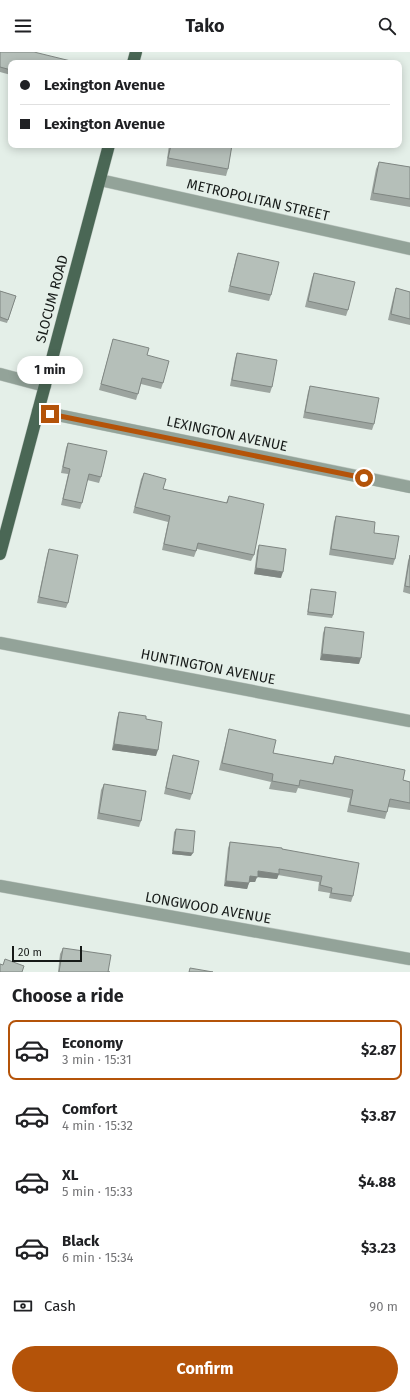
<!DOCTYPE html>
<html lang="en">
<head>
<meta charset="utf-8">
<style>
  :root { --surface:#fff; --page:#f2f2f2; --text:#202124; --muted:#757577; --line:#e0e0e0; --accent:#b45309 }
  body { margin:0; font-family:"Fira Sans",sans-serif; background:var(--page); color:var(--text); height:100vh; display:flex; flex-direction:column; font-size:15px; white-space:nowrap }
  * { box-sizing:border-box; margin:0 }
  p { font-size:13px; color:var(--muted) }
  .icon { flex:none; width:22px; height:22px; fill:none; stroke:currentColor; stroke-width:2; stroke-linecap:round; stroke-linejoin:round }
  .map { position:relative; height:920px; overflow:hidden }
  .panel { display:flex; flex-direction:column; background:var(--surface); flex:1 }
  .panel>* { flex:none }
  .hud { position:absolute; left:8px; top:8px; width:394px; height:88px; border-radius:8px; box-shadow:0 2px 10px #0003; display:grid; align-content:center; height:88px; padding:0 12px; background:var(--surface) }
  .scale { position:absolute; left:12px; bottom:10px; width:70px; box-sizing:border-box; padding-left:4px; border:2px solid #161a18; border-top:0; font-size:11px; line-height:14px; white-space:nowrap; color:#161a18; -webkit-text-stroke:3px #e4efe8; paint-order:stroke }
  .end { position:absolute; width:18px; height:18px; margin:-9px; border:5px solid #b45309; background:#fff; box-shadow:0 0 0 2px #fff }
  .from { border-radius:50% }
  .bubble { position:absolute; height:28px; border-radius:14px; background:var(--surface); box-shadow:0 2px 10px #0003; font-size:13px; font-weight:700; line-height:28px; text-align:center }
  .hud b { display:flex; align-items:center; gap:14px; height:38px; font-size:15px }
  .hud b+b { border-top:1px solid var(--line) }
  .hud i { width:10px; height:10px; background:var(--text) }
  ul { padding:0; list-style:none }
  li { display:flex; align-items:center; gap:12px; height:60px; margin:0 8px 6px; padding:0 4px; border:2px solid transparent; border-radius:8px }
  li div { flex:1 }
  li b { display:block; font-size:15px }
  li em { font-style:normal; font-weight:700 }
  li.on { border-color:var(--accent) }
  li>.icon { width:36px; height:36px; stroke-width:1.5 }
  h2 { padding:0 12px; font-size:18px; line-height:48px }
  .pay { display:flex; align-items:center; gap:10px; height:44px; padding:0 12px; font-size:15px }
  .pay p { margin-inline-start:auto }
  .action { display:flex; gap:8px; margin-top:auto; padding:8px 12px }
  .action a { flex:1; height:46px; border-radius:24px; background:var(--accent); color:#fff; font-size:16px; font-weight:700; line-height:46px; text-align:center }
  header { display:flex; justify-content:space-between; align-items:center; height:52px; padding:0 12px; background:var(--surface); font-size:18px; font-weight:700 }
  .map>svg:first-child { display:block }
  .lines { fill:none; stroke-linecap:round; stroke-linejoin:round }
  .minor-casing { stroke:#bfc9c3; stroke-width:13 }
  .major-casing { stroke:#bfc9c3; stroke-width:13 }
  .minor { stroke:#93a399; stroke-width:12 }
  .major { stroke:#4a6755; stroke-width:12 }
  .wall { fill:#9ca49f }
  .shaded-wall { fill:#7f8682 }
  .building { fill:#b5bfb9; stroke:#7f8682 }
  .route { stroke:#b45309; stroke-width:5 }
  .labels { text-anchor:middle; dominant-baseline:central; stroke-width:4; stroke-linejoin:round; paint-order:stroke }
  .street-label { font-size:14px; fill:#161a18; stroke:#e4efe8 }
</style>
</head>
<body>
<header><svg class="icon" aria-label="menu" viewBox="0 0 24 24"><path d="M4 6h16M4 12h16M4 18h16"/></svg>Tako<svg class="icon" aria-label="search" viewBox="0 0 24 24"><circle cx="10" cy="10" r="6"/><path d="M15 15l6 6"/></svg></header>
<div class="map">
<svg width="410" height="920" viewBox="0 0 410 920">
  <rect width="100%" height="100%" fill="#e4efe8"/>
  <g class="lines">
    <!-- minor casing -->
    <g class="minor-casing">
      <path id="minor" d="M100 128 410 197
        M0 322 45 334
        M38 359 410 435
        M0 591 410 669
        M0 834 410 907"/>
    </g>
    <!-- major casing -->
    <g class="major-casing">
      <path id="major" d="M133 11 136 0
        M0 502 109 93"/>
    </g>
    <!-- minor -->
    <use href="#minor" class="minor"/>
    <!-- major -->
    <use href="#major" class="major"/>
  </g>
  <!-- wall -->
  <path class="wall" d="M0 0 11 11V23L0 20Z
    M169 93H232L228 117 226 124 166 114Z
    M379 110 410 115V155L370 148 376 117Z
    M238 201 271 243 269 249 228 240 236 206Z
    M314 221 348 258 346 264 305 255 312 226Z
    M396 236 410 240V273L388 268 394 242Z
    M0 239 16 244 7 271 0 269Z
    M113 287 147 303 163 331 161 337 141 332 136 348 99 338Z
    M237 301 272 335 270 341 230 334 235 307Z
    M310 334 374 372 372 378 303 366 308 340Z
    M68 391 101 425 99 431 87 428 82 451 80 457 61 453 68 422 61 421 66 396Z
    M144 421 163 437 226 451 229 444 254 503 251 509 197 497 194 505 162 498 168 470 133 461 141 427Z
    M336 464 374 481 395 507 393 513 329 503 334 470Z
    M259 493 281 526 254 522 257 499Z
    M49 497 68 551 66 556 37 551 47 503Z
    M410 503V542L403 540 408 509Z
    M311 537 333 563 332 566 307 563 310 540Z
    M325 575 359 612 320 608 323 581Z
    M119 660 146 667 156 704 112 698 117 666Z
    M229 677 273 701 332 712 335 704 403 728 410 730V758L388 755 387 760 385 767 347 760 350 746 298 736 296 741 269 737 271 730 219 718 227 685Z
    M173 703 192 742 190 748 164 742 171 709Z
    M104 732 141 769 139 775 97 767 101 738Z
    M176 777 191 804 172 802 174 780Z
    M230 790 282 797 353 844 351 850 329 846 330 841 318 839 319 830 278 823 277 827 257 825 255 830H249L247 837 224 834 228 796Z
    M63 896 108 920H110H58L60 902Z"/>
  <!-- shaded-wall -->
  <path class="shaded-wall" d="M256 516 283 520 281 526 254 522Z
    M322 602 361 606 359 612 320 608Z
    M114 692 158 698 156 704 112 698Z
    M173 799 193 801 191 804 172 802Z
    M258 819 279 822 277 827 257 825 255 830H248L250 824Z
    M226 829 249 831 247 837 224 834Z"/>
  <!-- building -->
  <path class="building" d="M0 0H34L79 11H11V18L0 15Z
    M171 93H232L228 117 168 106Z
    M379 110 410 115V147L373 141Z
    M238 201 279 210 271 243 230 234Z
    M314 221 355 230 348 258 308 249Z
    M396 236 410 240V267L391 262Z
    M0 239 16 244 8 268 0 265Z
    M113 287 149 296 147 303 169 309 163 331 142 326 138 342 101 332Z
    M237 301 277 308 272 335 232 328Z
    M310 334 379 346 374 372 305 360Z
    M68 391 107 399 101 425 89 422 82 451 63 447 70 417 63 415Z
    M144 421 166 427 163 437 227 451 229 444 264 452 254 503 198 491 196 499 164 492 170 464 135 455Z
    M336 464 375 470 374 481 399 484 395 507 331 497Z
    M259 493 286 497 283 520 256 516Z
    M49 497 78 503 68 551 39 545Z
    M410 503V535L405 534Z
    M311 537 336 540 333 563 308 560Z
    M325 575 364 580 361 606 322 602Z
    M119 660 146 664V667L162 670 158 698 114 692Z
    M229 677 276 688 273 701 333 712 335 704 405 718 403 728 410 730V751L390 747 387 760 350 753 353 738 300 728 299 734 272 729 273 722 222 711Z
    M173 703 199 709 192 742 166 736Z
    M104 732 146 739 141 769 99 761Z
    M176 777 195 779 193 801 173 799Z
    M230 790 282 796V797L359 811 353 844 331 841 332 836 320 833 322 824 279 817V822L258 819V825L250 824 249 831 226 829Z
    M63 896 111 903 108 920H110H59Z
    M5 907 24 914 22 920H0V912L3 913Z
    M190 916 213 920H189Z"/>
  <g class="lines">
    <!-- route -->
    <path class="route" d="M50 362 364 426"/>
  </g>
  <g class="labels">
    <!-- street labels -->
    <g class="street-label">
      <text transform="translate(258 148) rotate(13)">METROPOLITAN STREET</text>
      <text transform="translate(52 247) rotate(-75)">SLOCUM ROAD</text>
      <text transform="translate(227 382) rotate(12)">LEXINGTON AVENUE</text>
      <text transform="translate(208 615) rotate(11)">HUNTINGTON AVENUE</text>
      <text transform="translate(208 856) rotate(10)">LONGWOOD AVENUE</text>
    </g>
  </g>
</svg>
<div class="scale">20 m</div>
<i class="end from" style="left:364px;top:426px"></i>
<i class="end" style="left:50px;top:362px"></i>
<div class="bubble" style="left:17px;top:304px;width:66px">1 min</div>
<div class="hud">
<b><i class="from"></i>Lexington Avenue</b>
<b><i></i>Lexington Avenue</b>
</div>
</div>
<section class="panel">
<h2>Choose a ride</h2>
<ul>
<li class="on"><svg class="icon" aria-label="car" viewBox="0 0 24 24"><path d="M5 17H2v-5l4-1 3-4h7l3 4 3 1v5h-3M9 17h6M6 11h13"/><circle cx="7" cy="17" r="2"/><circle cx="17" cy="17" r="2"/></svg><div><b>Economy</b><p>3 min · 15:31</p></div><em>$2.87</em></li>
<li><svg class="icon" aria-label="car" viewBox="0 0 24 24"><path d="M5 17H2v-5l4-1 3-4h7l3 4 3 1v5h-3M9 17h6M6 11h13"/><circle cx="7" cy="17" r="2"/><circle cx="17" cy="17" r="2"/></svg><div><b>Comfort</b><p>4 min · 15:32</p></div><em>$3.87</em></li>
<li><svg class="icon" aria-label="car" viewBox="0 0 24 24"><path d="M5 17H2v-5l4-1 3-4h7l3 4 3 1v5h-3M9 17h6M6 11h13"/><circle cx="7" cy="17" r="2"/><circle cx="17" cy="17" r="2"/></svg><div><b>XL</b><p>5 min · 15:33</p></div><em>$4.88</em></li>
<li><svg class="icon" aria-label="car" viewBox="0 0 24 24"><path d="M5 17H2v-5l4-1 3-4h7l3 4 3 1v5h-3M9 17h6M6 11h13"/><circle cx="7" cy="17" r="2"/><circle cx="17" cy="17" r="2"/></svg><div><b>Black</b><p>6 min · 15:34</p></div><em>$3.23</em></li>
</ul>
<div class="pay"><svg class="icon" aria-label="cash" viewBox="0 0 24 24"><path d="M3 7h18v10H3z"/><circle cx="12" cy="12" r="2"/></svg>Cash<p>90 m</p></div>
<div class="action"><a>Confirm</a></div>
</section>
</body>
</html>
